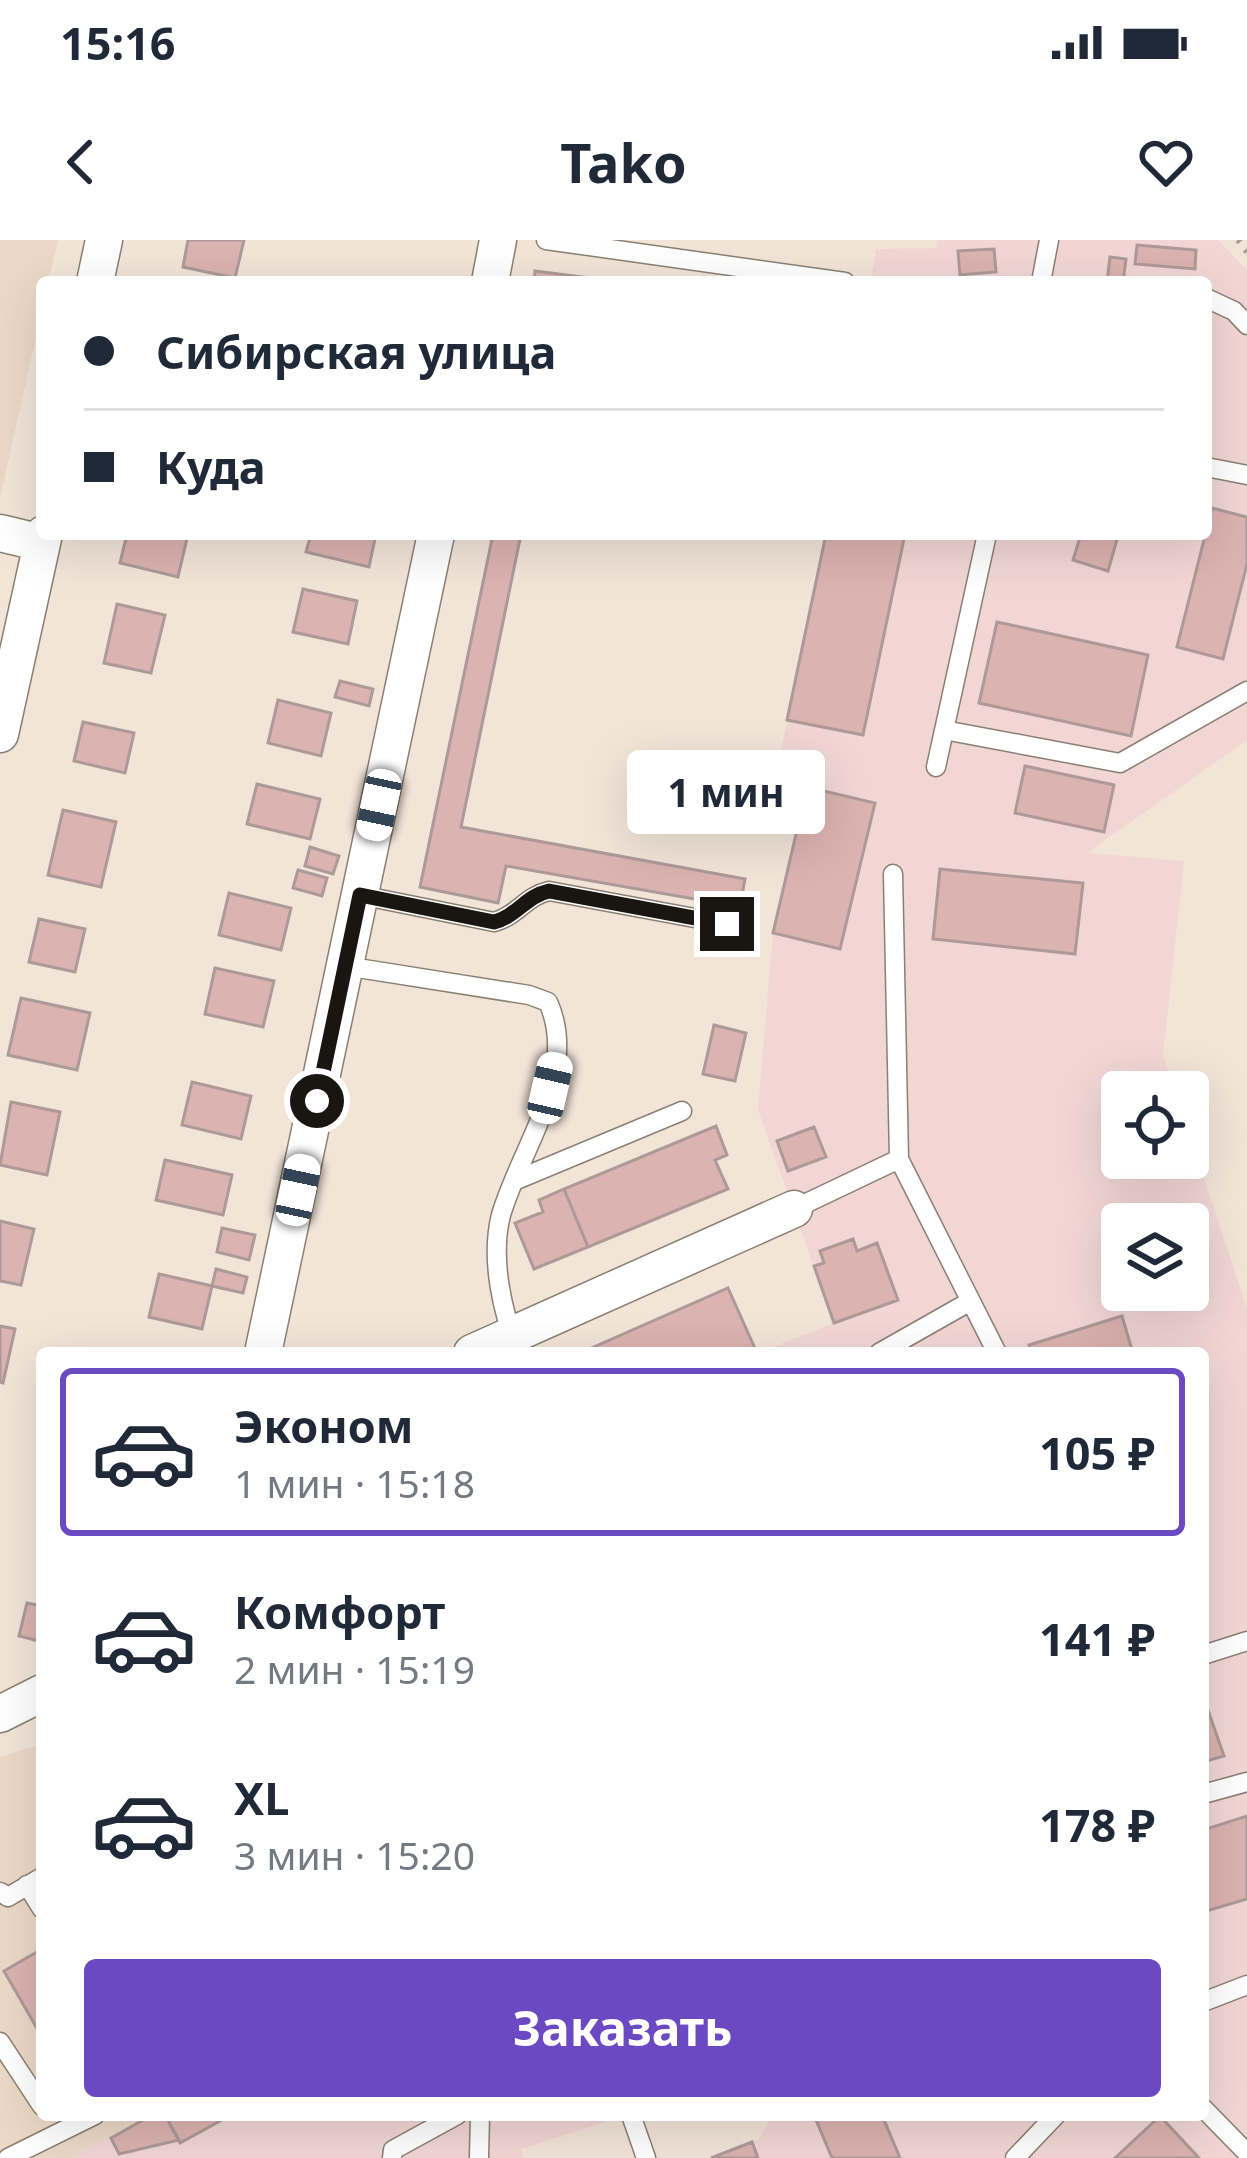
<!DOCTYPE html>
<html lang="ru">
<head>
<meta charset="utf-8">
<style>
  :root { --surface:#fff; --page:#f2f2f3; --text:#1f2937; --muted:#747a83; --line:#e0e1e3; --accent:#6b49c2 }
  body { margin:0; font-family:"Noto Sans",sans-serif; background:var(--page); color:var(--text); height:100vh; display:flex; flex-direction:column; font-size:45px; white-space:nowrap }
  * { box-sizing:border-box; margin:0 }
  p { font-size:39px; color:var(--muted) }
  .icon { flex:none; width:66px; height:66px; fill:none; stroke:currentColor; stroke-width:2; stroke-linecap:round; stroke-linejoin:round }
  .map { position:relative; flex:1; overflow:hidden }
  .details { position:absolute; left:36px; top:1107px; width:1173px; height:774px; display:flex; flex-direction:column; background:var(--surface); border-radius:12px; box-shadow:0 12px 48px #0002 }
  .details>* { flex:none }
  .guide { position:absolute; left:36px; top:36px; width:1176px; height:264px; border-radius:12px; box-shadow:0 12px 48px #0002; display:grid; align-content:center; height:264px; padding:0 48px; background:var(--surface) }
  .tools { position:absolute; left:1101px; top:831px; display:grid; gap:24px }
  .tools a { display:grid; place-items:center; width:108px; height:108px; border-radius:12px; background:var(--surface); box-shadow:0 12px 48px #0002; font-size:60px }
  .end { position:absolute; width:54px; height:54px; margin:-27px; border:15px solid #191510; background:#fff; box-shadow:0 0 0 6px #fff }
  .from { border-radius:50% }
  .bubble { position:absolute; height:84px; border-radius:12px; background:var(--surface); box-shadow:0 12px 48px #0002; font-size:39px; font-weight:700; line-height:84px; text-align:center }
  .car { position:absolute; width:36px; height:72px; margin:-36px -18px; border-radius:15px; box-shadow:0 0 9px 3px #0007; background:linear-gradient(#fff 24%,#345 0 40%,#fff 0 76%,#345 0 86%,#fff 0) }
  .guide b { display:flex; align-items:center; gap:42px; height:114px; font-size:45px }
  .guide b+b { border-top:3px solid var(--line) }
  .guide i { width:30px; height:30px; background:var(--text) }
  ul { padding:21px 0 0; list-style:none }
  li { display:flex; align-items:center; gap:36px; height:168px; margin:0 24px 18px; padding:0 24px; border:6px solid transparent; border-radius:12px }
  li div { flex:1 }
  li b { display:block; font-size:45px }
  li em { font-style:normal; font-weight:700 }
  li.current { border-color:var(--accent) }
  li>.icon { width:108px; height:108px; stroke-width:1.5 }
  .button { display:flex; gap:24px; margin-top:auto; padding:24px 48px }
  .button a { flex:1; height:138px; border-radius:12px; background:var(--accent); color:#fff; font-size:48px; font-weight:700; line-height:138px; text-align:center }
  .status { display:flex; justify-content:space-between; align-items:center; height:84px; padding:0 60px; background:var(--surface); direction:ltr }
  .status svg { height:33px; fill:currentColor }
  header { display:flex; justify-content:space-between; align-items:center; height:156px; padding:0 48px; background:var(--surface); font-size:54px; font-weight:700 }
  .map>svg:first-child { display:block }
  .built { fill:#ecd8c6 }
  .industrial { fill:#f1d6d4; fill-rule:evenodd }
  .building { fill:#dbb3b0; stroke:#ad9a98; stroke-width:3 }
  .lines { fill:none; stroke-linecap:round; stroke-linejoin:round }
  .lane-casing { stroke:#8b7f73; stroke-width:21 }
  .street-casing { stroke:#8b7f73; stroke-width:39 }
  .path { stroke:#a59a90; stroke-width:6; stroke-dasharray:3 9; stroke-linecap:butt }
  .lane { stroke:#fff; stroke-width:18 }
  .street { stroke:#fff; stroke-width:36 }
  .route { stroke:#191510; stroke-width:15 }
</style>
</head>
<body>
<div class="status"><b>15:16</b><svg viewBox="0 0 49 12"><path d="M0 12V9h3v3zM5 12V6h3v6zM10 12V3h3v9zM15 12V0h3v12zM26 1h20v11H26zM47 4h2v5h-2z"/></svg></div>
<header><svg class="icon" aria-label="back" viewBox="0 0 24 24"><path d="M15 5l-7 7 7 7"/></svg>Tako<svg class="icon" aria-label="heart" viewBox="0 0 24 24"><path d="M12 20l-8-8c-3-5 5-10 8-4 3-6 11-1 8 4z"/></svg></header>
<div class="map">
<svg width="1247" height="1918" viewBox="0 0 1247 1918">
  <rect width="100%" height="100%" fill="#f2e4d7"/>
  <!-- built -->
  <path class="built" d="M0 0H58L48 42H42V70L0 258Z
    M42 1504V1875H152L69 1918H0V1517Z"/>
  <!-- industrial -->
  <path class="industrial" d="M937 0H1218L1247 30V500L1087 613 1184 621 1163 815 1175 852H1122V918H1188V891L1247 1068V1918H711L759 1899 772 1875H1203V1113H580L728 1048 757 1113 834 1083 758 870 773 693 807 548 775 540 826 294H1206V42H871L876 9 936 8ZM1122 984H1188V1050H1122Z
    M152 1875H603L606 1882 521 1909 523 1918H69Z"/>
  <!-- building -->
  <path class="building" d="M188 0H244L235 38 183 27Z
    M1137 5 1196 10 1195 29 1135 24Z
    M994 9 996 32 960 35 958 11Z
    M1110 17 1126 19 1123 42H1107Z
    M535 31 622 42H534Z
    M1212 268 1247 277V324L1223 419 1177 407Z
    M127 294H188L178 337 120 323Z
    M311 294H376L369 327 306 312Z
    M493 294H521L461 587 745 639 740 667 506 626 498 663 420 647Z
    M826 294H905L863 495 787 480Z
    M1081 294 1118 296 1108 331 1073 320Z
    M303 349 357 361 348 404 293 392Z
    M117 364 165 375 151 433 104 423Z
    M997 382 1148 415 1131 496 979 463Z
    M340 441 373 449 369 466 335 457Z
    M278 460 331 473 321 516 268 503Z
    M83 482 134 493 125 533 74 521Z
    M1025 526 1114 545 1104 592 1015 573Z
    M257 544 320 559 310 599 247 584Z
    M807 547 875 563 840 709 773 693Z
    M63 570 116 582 101 647 48 635Z
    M310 607 339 616 333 634 305 626Z
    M940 629 1083 643 1075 714 933 699Z
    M298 630 327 638 322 656 293 648Z
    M229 653 291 668 281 710 219 695Z
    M39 679 85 689 75 732 29 722Z
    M215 728 274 741 263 787 205 774Z
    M21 758 90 773 77 830 8 815Z
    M714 785 746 793 735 841 703 834Z
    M192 842 251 856 241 899 182 885Z
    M11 862 60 872 47 935 0 925Z
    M716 886 727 915 715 920 728 949 588 1007 564 949Z
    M814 887 826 917 788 931 777 901Z
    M165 920 232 935 223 975 156 960Z
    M564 949 588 1007 534 1029 515 983 543 972 539 960Z
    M0 981 34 989 21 1045 0 1041Z
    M222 988 255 995 249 1020 217 1012Z
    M853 999 857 1011 877 1003 898 1060 834 1083 814 1026 824 1023 820 1011Z
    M216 1029 247 1037 243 1053 212 1046Z
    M159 1034 212 1046 202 1089 149 1077Z
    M728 1048 757 1113H580Z
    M1122 1076 1133 1113H1031L1029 1105Z
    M0 1086 15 1089 3 1143 0 1142Z
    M27 1363 42 1366 39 1401 19 1396Z
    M1203 1456 1224 1516 1203 1522Z
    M1247 1576V1659L1203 1672V1590Z
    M42 1709V1797L4 1731Z
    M152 1875H165L179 1900 119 1914 111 1898Z
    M165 1875H231L180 1903Z
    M814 1875H882L900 1918H832Z
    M1160 1876 1199 1918H1115Z
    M752 1902 758 1918H711Z"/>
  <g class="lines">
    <!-- lane casing -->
    <g class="lane-casing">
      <path id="lane" d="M546 0 845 42
        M1041 42 1049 0
        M1206 58 1234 71 1247 85
        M1206 227 1247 235
        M944 490 1120 523 1247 451
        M936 527 987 294
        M893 634 899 919 997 1113
        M360 655 494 682C517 676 526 656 549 651L727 684
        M345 726 529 755 548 762C580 832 520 909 501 975 490 1018 502 1073 519 1113
        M514 941 682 871
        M794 969 899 919
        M879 1113 969 1062
        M1203 1415 1247 1401
        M1203 1554 1247 1542
        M27 1645 42 1669
        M0 1652 8 1657 42 1637
        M1203 1762 1247 1745
        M0 1802 42 1866
        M1203 1868 1247 1913
        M631 1875 646 1918
        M8 1918 95 1875
        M392 1918 393 1910 457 1875
        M479 1918 480 1875
        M1015 1918 1056 1875"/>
    </g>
    <!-- street casing -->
    <g class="street-casing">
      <path id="street" d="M95 42 104 0
        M490 42 498 0
        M0 293 42 303
        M0 494 44 294
        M263 1113 436 294
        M472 1113 794 969
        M0 1474 42 1453"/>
    </g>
    <!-- path -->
    <path class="path" d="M1238 0 1247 12"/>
    <!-- lane -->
    <use href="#lane" class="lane"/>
    <!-- street -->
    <use href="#street" class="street"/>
  </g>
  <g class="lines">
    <!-- route -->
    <path class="route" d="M317 861 360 655 494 682C517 676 526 656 549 651L727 684"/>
  </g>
</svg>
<div class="tools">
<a><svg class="icon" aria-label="locate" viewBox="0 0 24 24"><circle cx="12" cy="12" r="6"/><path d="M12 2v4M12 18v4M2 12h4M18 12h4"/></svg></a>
<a><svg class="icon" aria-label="layers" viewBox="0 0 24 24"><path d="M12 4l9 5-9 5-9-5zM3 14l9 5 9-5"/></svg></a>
</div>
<i class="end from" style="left:317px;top:861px"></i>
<i class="end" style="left:727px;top:684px"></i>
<div class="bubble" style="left:627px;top:510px;width:198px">1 мин</div>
<i class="car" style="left:379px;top:565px;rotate:192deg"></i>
<i class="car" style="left:550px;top:848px;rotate:13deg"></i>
<i class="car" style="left:298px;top:950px;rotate:12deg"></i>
<div class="guide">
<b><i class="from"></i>Сибирская улица</b>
<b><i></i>Куда</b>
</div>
<section class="details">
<ul>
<li class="current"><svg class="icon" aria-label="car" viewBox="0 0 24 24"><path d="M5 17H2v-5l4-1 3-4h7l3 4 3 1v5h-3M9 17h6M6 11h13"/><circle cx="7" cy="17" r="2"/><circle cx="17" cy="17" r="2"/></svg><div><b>Эконом</b><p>1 мин · 15:18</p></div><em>105 ₽</em></li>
<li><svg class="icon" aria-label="car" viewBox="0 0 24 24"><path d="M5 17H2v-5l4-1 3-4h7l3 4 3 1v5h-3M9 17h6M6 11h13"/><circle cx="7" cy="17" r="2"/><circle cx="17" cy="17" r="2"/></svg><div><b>Комфорт</b><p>2 мин · 15:19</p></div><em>141 ₽</em></li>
<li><svg class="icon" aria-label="car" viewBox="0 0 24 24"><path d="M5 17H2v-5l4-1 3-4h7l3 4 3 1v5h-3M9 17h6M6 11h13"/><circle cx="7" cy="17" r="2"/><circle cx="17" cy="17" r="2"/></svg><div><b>XL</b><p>3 мин · 15:20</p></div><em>178 ₽</em></li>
</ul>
<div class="button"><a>Заказать</a></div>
</section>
</div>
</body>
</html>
